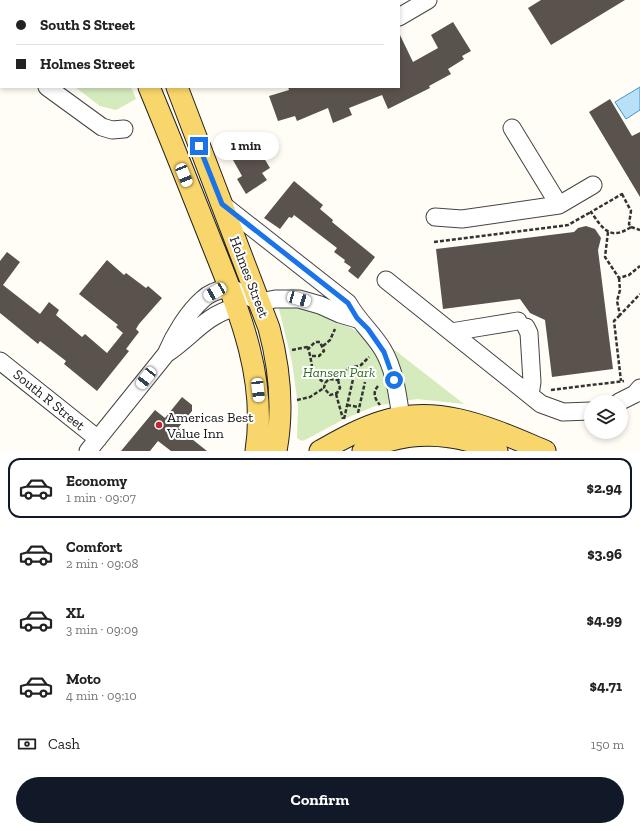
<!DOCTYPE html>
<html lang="en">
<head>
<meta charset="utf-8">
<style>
  :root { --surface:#fff; --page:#f6f6f6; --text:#222; --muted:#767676; --line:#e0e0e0; --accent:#111827 }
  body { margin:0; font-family:"Zilla Slab",serif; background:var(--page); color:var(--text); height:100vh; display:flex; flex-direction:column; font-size:15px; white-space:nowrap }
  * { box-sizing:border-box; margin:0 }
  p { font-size:13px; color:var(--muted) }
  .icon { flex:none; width:22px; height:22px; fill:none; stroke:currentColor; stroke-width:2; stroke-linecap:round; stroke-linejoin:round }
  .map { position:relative; height:451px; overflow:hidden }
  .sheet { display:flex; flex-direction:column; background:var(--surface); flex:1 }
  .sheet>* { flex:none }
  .top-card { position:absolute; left:0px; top:0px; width:400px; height:88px; box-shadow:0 2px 6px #0003; display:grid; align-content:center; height:88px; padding:0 16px; background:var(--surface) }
  .fabs { position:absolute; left:584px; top:395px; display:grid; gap:8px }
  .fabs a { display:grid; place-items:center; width:44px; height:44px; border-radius:50%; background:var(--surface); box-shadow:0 2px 6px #0003; font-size:20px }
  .end { position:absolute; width:18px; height:18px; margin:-9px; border:5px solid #1a73e8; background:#fff; box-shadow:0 0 0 2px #fff }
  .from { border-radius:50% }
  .bubble { position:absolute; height:28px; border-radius:14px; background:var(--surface); box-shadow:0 2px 6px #0003; font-size:13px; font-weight:700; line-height:28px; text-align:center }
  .car { position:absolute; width:12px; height:24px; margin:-12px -6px; border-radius:5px; box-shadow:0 0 3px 1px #0007; background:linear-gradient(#fff 24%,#345 0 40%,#fff 0 76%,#345 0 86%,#fff 0) }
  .top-card b { display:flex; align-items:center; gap:14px; height:38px; font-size:15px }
  .top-card b+b { border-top:1px solid var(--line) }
  .top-card i { width:10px; height:10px; background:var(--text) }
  ul { padding:7px 0 0; list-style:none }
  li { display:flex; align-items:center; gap:12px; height:60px; margin:0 8px 6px; padding:0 8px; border:2px solid transparent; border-radius:12px }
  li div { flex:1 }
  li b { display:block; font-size:15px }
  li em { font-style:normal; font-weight:700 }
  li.active { border-color:var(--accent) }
  li>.icon { width:36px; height:36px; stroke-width:1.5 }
  .pay { display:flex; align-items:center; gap:10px; height:44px; padding:0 16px; font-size:15px }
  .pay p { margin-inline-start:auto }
  .cta { display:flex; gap:8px; margin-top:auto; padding:8px 16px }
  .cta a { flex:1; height:46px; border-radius:24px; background:var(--accent); color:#fff; font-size:16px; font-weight:700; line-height:46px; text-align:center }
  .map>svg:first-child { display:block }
  .green { fill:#d5ebbd }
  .water { fill:#b9e0f7; stroke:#3f96cf }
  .building { fill:#5a524d }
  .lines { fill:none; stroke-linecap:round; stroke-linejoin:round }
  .minor-casing { stroke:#444; stroke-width:19 }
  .major-casing { stroke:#222; stroke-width:23 }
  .path { stroke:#333; stroke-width:2.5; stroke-dasharray:4 2; stroke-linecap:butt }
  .minor { stroke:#fff; stroke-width:17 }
  .major { stroke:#f9d66b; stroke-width:21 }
  .route { stroke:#1a73e8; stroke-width:5 }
  .poi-dot { fill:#c4262e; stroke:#fff; stroke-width:1.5 }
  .labels { text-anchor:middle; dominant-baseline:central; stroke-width:4; stroke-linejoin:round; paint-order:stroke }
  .street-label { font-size:14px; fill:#111; stroke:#fff }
  .park-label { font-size:14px; font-style:italic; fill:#2f6b1f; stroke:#fff }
  .poi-label { font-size:14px; fill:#111; stroke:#fff; text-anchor:start }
</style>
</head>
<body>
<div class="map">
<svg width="640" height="451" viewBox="0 0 640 451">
  <rect width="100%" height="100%" fill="#fffdf5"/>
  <!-- green -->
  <path class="green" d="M5 0H99L100 1H4Z
    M75 87H131L136 99 116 110 100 106Z
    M283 305 302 307 335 320 396 351 464 404 417 399 375 406 344 419 307 439 302 441 297 438 298 406 292 362 279 309Z"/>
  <!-- water -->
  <path class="water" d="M640 87V110L626 119 615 102Z"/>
  <!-- building -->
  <path class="building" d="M541 0H625L551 45 528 8Z
    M453 22 471 51 462 56 464 59 448 69 451 74 429 86 430 88 388 109 382 95 349 108 352 115 333 123 328 108 297 121 295 116 278 121 269 96 289 90 288 87H399V33L413 62 438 48 431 35Z
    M610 99 632 136 640 132V197L589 112Z
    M252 138 270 168 262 173 267 180 246 194 237 179 242 176 229 153Z
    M294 181 323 205 320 209 333 220 332 222 375 257 358 279 348 271 351 267 344 262 345 260 334 252 337 248 294 215 292 218 289 217 280 229 264 218Z
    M586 226 595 229 601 238 598 250 613 369 552 377 545 320 530 313 520 299 443 309 436 249 574 232 578 228Z
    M7 252 20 262 3 285 40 314 49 302 59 310 56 315 82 337 85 334 107 353 123 333 116 327 118 325 79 294 107 260 124 275 126 273 146 288 148 286 162 298 139 324 136 329 139 332 126 349 129 351 97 391 64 364 66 361 40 341 38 344 0 313V261Z
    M182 397 192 405V411L178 428 207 451H171L158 441 150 451H121L155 410 165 418Z"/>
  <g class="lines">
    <!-- minor casing -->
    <g class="minor-casing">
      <path id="minor" d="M321 0V1
        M399 17 428 0
        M0 47 1 48
        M47 87 102 127 112 130 124 129
        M512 128 559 205
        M222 204 348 303C358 321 373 333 383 350 397 374 398 403 403 429
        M435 217 462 219 559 205 593 185
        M386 280 541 404 563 412 591 411
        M526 327 529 333 532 382 530 395
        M451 332 518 321
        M166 354C193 336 204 316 236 307
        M0 361 98 439
        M619 402 635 394 640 388
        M88 451 166 354C174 335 188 312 203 299 210 292 220 290 229 287L260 302 275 299H299L320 305 340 314 357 319"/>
    </g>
    <!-- major casing -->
    <g class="major-casing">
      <path id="major" d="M116 0V1
        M144 0V1
        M149 87C169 135 188 183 207 231 235 302 268 373 256 451
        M177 87 269 328C280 369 284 408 276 451
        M320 451C340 440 359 429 381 422 439 403 492 429 545 451
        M363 451C405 429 454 431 497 451"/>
    </g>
    <!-- path -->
    <path class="path" d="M622 194 631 211 629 224 631 227C610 241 603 229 591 212Z
      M631 227 640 230
      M608 232 605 257 619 278 629 275 640 266
      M434 242 568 225 591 212
      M619 278 620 290 617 301 620 315 640 294
      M620 315 614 321 621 381
      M323 346 330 340 335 329
      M292 350 307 347 308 349
      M312 356H319L324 351 320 342H315L308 349C314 364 308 373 325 383
      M338 380 340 388 337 393 330 395 324 388 325 383 329 379 338 380 347 369 361 365 369 357
      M378 386C372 393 375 399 380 405
      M551 390 624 381
      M336 394 343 419
      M297 400 310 397 324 388
      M347 405 359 407
      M358 413 365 382
      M344 419 356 366"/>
    <!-- minor -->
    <use href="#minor" class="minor"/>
    <!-- major -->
    <use href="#major" class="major"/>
  </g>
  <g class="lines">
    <!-- route -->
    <path class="route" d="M199 146 222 204 348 303 357 318 368 329 384 352 394 380"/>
  </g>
  <!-- markers -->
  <circle class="poi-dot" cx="159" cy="425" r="4"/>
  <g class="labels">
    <!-- street labels -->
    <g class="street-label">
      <text transform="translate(249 277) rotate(69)">Holmes Street</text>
      <text transform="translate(49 400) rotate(39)">South R Street</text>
    </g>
    <!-- park labels -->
    <g class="park-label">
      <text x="339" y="372">Hansen Park</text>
    </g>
    <!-- poi labels -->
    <g class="poi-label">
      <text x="167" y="417">Americas Best<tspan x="167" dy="16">Value Inn</tspan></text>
    </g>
  </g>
</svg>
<div class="fabs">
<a><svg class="icon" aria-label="layers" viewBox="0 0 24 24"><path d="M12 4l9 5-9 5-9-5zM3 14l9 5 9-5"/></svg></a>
</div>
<i class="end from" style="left:394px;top:380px"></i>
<i class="end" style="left:199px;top:146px"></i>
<div class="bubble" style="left:213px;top:132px;width:66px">1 min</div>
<i class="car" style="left:184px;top:175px;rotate:158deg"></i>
<i class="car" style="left:215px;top:292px;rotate:240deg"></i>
<i class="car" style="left:299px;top:299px;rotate:106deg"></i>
<i class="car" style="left:146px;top:378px;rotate:218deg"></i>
<i class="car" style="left:258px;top:390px;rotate:174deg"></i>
<div class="top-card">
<b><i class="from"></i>South S Street</b>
<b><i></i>Holmes Street</b>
</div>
</div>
<section class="sheet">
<ul>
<li class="active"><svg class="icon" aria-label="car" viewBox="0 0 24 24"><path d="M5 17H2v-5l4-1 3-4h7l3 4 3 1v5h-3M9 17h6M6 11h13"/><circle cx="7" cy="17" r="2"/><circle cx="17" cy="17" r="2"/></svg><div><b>Economy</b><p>1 min · 09:07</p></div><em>$2.94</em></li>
<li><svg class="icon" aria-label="car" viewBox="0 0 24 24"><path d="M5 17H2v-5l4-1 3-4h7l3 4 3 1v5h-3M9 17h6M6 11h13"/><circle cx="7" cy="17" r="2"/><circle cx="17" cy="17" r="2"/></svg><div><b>Comfort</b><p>2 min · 09:08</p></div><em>$3.96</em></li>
<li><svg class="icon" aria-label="car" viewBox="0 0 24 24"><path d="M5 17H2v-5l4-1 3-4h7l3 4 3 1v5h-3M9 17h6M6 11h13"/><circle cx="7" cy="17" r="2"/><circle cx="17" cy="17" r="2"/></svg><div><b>XL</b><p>3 min · 09:09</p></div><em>$4.99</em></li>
<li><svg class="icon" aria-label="car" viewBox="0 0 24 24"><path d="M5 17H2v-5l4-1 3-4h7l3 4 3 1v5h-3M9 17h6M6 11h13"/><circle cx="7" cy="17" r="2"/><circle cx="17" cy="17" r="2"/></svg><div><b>Moto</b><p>4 min · 09:10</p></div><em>$4.71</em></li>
</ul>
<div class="pay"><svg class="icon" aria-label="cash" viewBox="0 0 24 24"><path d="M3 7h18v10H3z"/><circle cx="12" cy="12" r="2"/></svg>Cash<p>150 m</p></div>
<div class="cta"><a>Confirm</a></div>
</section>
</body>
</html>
